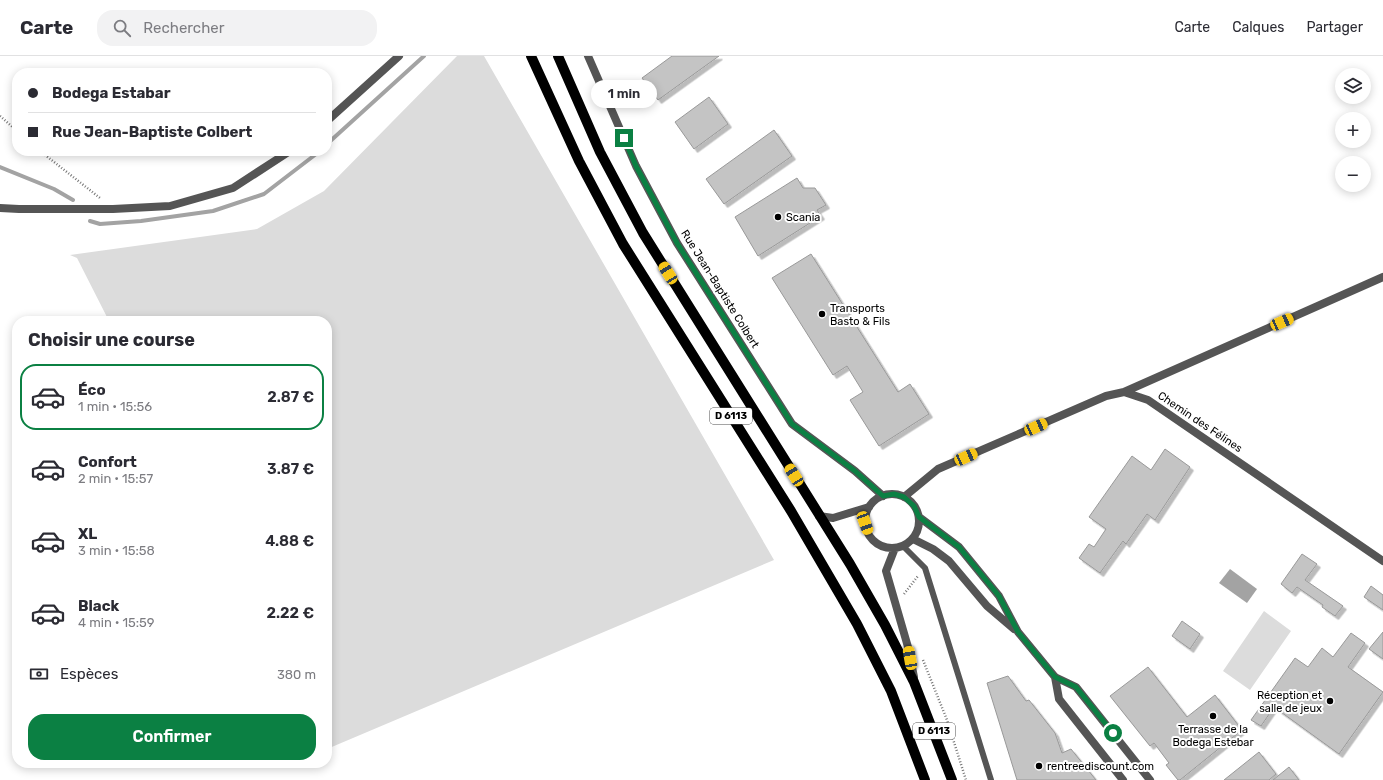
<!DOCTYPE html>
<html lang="fr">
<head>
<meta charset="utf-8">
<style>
  :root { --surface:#fff; --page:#f2f2f3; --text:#2b2b33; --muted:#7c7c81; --line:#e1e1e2; --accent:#0b8043 }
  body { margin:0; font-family:Rubik,sans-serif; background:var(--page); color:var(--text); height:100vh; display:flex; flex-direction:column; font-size:15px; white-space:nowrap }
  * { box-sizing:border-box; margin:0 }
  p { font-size:13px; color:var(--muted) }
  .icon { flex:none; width:22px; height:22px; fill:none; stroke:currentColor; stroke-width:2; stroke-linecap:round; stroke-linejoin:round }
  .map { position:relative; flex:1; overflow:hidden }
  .panel { position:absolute; left:12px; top:260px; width:320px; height:452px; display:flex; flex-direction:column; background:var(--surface); border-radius:16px; box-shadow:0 2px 10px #0003 }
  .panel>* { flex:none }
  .hud { position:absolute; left:12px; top:12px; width:320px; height:88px; border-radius:16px; box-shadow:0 2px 10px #0003; display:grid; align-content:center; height:88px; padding:0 16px; background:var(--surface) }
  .fabs { position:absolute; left:1335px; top:12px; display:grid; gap:8px }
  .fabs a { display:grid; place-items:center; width:36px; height:36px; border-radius:50%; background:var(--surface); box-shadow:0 2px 10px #0003; font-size:20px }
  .end { position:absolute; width:18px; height:18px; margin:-9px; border:5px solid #0b8043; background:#fff; box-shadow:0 0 0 2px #fff }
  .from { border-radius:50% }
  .bubble { position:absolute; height:28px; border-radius:14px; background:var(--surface); box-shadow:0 2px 10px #0003; font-size:13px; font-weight:600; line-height:28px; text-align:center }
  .car { position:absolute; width:12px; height:24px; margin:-12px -6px; border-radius:5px; box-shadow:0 0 3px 1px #0007; background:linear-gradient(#f5c518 24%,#345 0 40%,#f5c518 0 76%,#345 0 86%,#f5c518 0) }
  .hud b { display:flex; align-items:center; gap:14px; height:38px; font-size:15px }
  .hud b+b { border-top:1px solid var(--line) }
  .hud i { width:10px; height:10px; background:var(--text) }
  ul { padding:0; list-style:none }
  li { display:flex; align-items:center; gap:12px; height:66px; margin:0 8px 6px; padding:0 8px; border:2px solid transparent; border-radius:16px }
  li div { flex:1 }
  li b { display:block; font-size:15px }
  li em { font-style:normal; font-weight:600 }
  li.on { border-color:var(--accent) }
  li>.icon { width:36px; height:36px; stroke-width:1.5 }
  h2 { padding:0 16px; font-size:18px; line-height:48px }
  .pay { display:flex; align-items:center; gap:10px; height:44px; padding:0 16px; font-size:15px }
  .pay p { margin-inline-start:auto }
  .primary-button { display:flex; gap:8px; margin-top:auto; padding:8px 16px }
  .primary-button a { flex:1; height:46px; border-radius:16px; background:var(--accent); color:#fff; font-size:16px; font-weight:600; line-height:46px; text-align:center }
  header { display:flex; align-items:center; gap:24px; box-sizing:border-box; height:56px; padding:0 20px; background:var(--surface); border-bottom:1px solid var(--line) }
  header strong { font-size:19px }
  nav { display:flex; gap:22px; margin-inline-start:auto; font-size:14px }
  .search { width:280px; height:36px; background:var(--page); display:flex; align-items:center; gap:10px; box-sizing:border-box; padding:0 14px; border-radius:16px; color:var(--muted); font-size:15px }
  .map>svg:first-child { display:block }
  .green { fill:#dcdcdc }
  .water { fill:#a3a3a3 }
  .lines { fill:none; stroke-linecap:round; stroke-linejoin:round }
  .stream { stroke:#a3a3a3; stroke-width:4 }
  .building { fill:#c4c4c4; stroke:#999; filter:url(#shadow) }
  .path { stroke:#777; stroke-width:2.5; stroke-dasharray:1 2; stroke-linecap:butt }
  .lane { stroke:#555; stroke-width:6 }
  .street { stroke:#555; stroke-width:8 }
  .primary { stroke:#000; stroke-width:10 }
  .route { stroke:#0b8043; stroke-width:5 }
  .poi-dot { fill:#000; stroke:#fff; stroke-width:1.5 }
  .labels { text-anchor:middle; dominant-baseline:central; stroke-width:4; stroke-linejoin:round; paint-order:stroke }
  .shield { fill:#fff; stroke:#4c4c4c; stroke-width:1 }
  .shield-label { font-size:10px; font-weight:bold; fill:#000 }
  .poi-label { font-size:11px; fill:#000; stroke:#fff; text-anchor:start }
  .street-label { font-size:11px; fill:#000; stroke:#fff }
</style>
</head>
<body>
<header>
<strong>Carte</strong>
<div class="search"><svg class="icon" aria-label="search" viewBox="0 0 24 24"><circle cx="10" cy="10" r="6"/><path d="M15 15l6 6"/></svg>Rechercher</div>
<nav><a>Carte</a><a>Calques</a><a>Partager</a></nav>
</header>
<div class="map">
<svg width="1383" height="724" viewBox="0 0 1383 724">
  <defs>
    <filter id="shadow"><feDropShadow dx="3.5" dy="3.5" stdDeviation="0" flood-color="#0004"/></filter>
  </defs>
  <rect width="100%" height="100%" fill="#fff"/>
  <!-- green -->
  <path class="green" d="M457 0H484L774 504 327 693V265H109L77 202 70 199 257 173 324 135Z
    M1264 555 1291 575 1250 634 1223 615Z"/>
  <!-- water -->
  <path class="water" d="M1230 513 1257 533 1247 547 1219 527Z"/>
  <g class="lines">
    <!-- stream -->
    <path class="stream" d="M327 88 424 0
      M0 111 54 133 73 144
      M90 165 100 168 141 165 213 155 264 138 320 95"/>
  </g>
  <!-- building -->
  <path class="building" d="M672 0H719L658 44 642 22Z
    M709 41 728 68 694 93 675 66Z
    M774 74 792 100 724 148 706 123Z
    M797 122 803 132H815L826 149 817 154 821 160 758 200 735 161Z
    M811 198 898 336 910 328 929 358 879 390 850 344 863 336 847 310 833 319 772 222Z
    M1165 393 1190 411 1155 464 1147 458 1126 488 1123 485 1100 517 1079 502 1089 488 1094 491 1106 473 1089 461 1132 400 1151 414Z
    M1302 498 1317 508 1305 524 1343 550 1335 560 1322 551 1323 549 1297 531 1292 537 1281 528Z
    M1371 530 1383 539V554L1364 541Z
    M1182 565 1200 578 1190 593 1172 580Z
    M1383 576V603L1369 593Z
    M1351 577 1365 587 1348 611 1383 636 1339 698 1274 651 1261 670 1251 664 1295 602 1308 611 1322 592 1333 601Z
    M1148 611 1187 661 1215 639 1242 674 1180 724H1178L1166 709 1169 707 1154 687 1150 690 1110 640Z
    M1008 620 1026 645 1029 644 1055 677 1062 697 1071 693 1096 724H1017L987 627Z
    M1259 696 1276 718 1269 724H1224Z
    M1289 711 1299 724H1273Z"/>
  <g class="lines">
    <!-- path -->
    <path class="path" d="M0 60 17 75
      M40 95 100 142
      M904 538 918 520
      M923 604 947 664 966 724"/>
    <!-- lane -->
    <path class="lane" d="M903 490 925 512 991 724"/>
    <!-- street -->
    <path class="street" d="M588 0 636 110 677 187 792 368 855 415 883 440
      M327 65 399 0
      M0 152 19 153H113L170 150 233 132 290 95
      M1124 336 1383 221
      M865 465a27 27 0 1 1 54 0a27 27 0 1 1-54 0Z
      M904 441 938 413 1106 340 1124 336 1148 344 1383 505
      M819 460 833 462 869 451
      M919 461 959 491 999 540 1018 576 1055 621 1076 631 1150 724
      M913 483 933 493 949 505 987 550 1014 573
      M895 492 886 515 908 591 914 621
      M1055 621 1059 643 1123 724"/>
    <!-- primary -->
    <path class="primary" d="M531 0 579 105 623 188 791 455 857 568 891 635 925 724
      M558 0 600 96 643 177 850 508 885 569 914 626 952 724"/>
  </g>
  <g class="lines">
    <!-- route -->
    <path class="route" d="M624 82 636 110 677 187 792 368 855 415 883 440 894 438 904 441 914 450 919 461 959 491 999 540 1018 576 1055 621 1076 631 1113 677"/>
  </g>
  <!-- markers -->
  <g class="poi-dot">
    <circle cx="778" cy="161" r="4"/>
    <circle cx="822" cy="258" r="4"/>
    <circle cx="1330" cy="645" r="4"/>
    <circle cx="1213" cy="660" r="4"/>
    <circle cx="1039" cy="710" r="4"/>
  </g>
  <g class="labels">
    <!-- shield labels -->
    <g class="shield">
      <rect x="710" y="352" width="42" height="16" rx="3"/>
      <rect x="913" y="667" width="42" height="16" rx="3"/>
    </g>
    <g class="shield-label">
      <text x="731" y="360">D 6113</text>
      <text x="934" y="675">D 6113</text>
    </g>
    <!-- poi labels -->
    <g class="poi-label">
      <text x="786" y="161">Scania</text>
      <text x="830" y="252">Transports<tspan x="830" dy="13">Basto &amp; Fils</tspan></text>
      <text x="1322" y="639" text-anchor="end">Réception et<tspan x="1322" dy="13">salle de jeux</tspan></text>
      <text x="1213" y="673" text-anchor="middle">Terrasse de la<tspan x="1213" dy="13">Bodega Estebar</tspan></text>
      <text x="1047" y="710">rentreediscount.com</text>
    </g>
    <!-- street labels -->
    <g class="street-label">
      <text transform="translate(720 233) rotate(58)">Rue Jean-Baptiste Colbert</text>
      <text transform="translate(1200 366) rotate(34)">Chemin des Félines</text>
    </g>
  </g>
</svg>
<div class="fabs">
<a><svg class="icon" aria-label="layers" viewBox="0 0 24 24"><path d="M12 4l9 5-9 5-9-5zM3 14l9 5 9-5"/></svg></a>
<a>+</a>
<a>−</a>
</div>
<i class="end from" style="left:1113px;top:677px"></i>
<i class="end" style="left:624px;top:82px"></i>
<div class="bubble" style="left:591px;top:24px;width:66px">1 min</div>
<i class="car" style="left:668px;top:217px;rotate:328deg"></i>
<i class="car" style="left:1282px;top:266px;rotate:66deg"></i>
<i class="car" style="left:1036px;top:371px;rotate:66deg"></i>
<i class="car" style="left:966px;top:401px;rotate:66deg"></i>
<i class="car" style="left:794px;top:419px;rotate:328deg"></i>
<i class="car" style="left:865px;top:467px;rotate:160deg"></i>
<i class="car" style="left:910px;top:602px;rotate:350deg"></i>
<div class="hud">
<b><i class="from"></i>Bodega Estabar</b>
<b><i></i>Rue Jean-Baptiste Colbert</b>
</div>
<section class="panel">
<h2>Choisir une course</h2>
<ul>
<li class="on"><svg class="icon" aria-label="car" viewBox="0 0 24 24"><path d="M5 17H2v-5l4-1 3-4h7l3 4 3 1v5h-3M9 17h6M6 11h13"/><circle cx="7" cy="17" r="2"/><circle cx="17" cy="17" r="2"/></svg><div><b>Éco</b><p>1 min · 15:56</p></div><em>2.87 €</em></li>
<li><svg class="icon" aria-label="car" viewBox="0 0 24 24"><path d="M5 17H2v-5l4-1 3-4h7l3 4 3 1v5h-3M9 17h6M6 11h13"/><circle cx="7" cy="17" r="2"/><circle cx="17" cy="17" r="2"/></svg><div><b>Confort</b><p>2 min · 15:57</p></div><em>3.87 €</em></li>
<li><svg class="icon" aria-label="car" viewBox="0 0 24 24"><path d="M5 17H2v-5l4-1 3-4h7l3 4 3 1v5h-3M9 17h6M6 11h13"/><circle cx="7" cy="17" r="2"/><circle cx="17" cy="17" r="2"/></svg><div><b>XL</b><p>3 min · 15:58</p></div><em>4.88 €</em></li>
<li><svg class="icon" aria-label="car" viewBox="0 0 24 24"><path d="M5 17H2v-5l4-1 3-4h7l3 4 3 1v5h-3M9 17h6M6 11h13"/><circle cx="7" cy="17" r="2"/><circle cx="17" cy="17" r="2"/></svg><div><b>Black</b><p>4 min · 15:59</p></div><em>2.22 €</em></li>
</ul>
<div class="pay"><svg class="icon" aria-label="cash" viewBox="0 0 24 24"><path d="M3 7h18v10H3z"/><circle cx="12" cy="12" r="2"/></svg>Espèces<p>380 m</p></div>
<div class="primary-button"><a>Confirmer</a></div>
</section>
</div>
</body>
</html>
